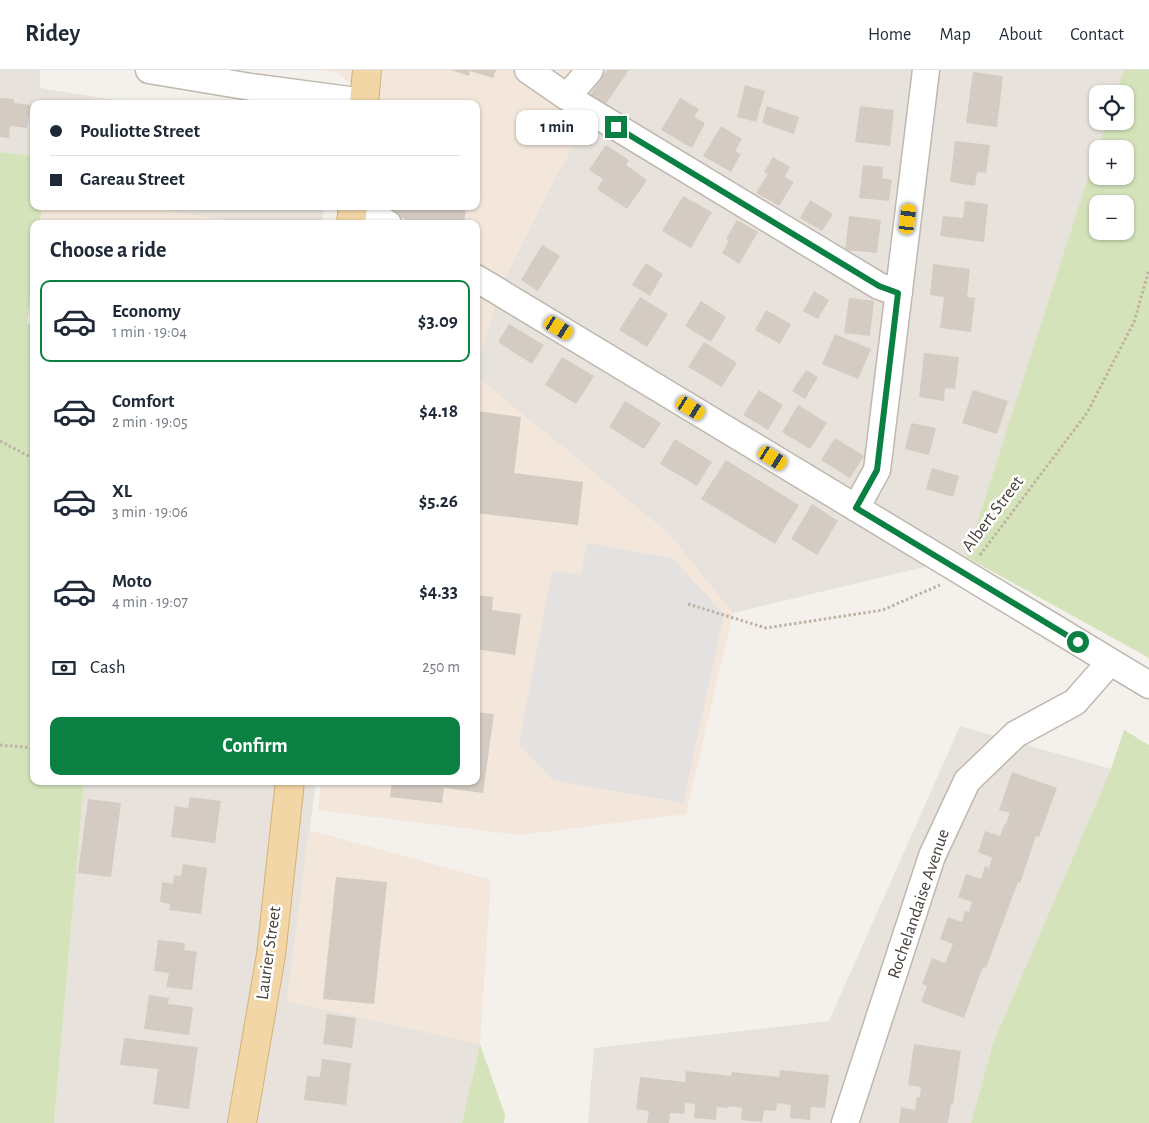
<!DOCTYPE html>
<html lang="en">
<head>
<meta charset="utf-8">
<style>
  :root { --surface:#fff; --page:#f6f6f7; --text:#1f2937; --muted:#747a83; --line:#e0e1e3; --accent:#0b8043 }
  body { margin:0; font-family:"Alegreya Sans",sans-serif; background:var(--page); color:var(--text); height:100vh; display:flex; flex-direction:column; font-size:19px; white-space:nowrap }
  * { box-sizing:border-box; margin:0 }
  p { font-size:16px; color:var(--muted) }
  .icon { flex:none; width:28px; height:28px; fill:none; stroke:currentColor; stroke-width:2; stroke-linecap:round; stroke-linejoin:round }
  .map { position:relative; flex:1; overflow:hidden }
  .details { position:absolute; left:30px; top:150px; width:450px; height:565px; display:flex; flex-direction:column; background:var(--surface); border-radius:10px; box-shadow:0 1px 4px #0004 }
  .details>* { flex:none }
  .top-card { position:absolute; left:30px; top:30px; width:450px; height:110px; border-radius:10px; box-shadow:0 1px 4px #0004; display:grid; align-content:center; height:110px; padding:0 20px; background:var(--surface) }
  .controls { position:absolute; left:1089px; top:15px; display:grid; gap:10px }
  .controls a { display:grid; place-items:center; width:45px; height:45px; border-radius:10px; background:var(--surface); box-shadow:0 1px 4px #0004; font-size:25px }
  .end { position:absolute; width:22px; height:22px; margin:-11px; border:6px solid #0b8043; background:#fff; box-shadow:0 0 0 2px #fff }
  .from { border-radius:50% }
  .bubble { position:absolute; height:35px; border-radius:10px; background:var(--surface); box-shadow:0 1px 4px #0004; font-size:16px; font-weight:700; line-height:35px; text-align:center }
  .car { position:absolute; width:15px; height:30px; margin:-15px -8px; border-radius:6px; box-shadow:0 0 4px 1px #0007; background:linear-gradient(#f5c518 24%,#345 0 40%,#f5c518 0 76%,#345 0 86%,#f5c518 0) }
  .top-card b { display:flex; align-items:center; gap:18px; height:48px; font-size:19px }
  .top-card b+b { border-top:1px solid var(--line) }
  .top-card i { width:12px; height:12px; background:var(--text) }
  ul { padding:0; list-style:none }
  li { display:flex; align-items:center; gap:15px; height:82px; margin:0 10px 8px; padding:0 10px; border:2px solid transparent; border-radius:10px }
  li div { flex:1 }
  li b { display:block; font-size:19px }
  li em { font-style:normal; font-weight:700 }
  li.on { border-color:var(--accent) }
  li>.icon { width:45px; height:45px; stroke-width:1.5 }
  h2 { padding:0 20px; font-size:22px; line-height:60px }
  .pay { display:flex; align-items:center; gap:12px; height:55px; padding:0 20px; font-size:19px }
  .pay p { margin-inline-start:auto }
  .primary-button { display:flex; gap:10px; margin-top:auto; padding:10px 20px }
  .primary-button a { flex:1; height:58px; border-radius:10px; background:var(--accent); color:#fff; font-size:20px; font-weight:700; line-height:58px; text-align:center }
  header { display:flex; align-items:center; gap:30px; box-sizing:border-box; height:70px; padding:0 25px; background:var(--surface); border-bottom:1px solid var(--line) }
  header strong { font-size:24px }
  nav { display:flex; gap:28px; margin-inline-start:auto; font-size:18px }
  .map>svg:first-child { display:block }
  .residential { fill:#e7e2db }
  .commercial { fill:#f3e6da }
  .green { fill:#d4e3ba; fill-rule:evenodd }
  .parking { fill:#e3e2e0 }
  .building { fill:#d4ccc3 }
  .lines { fill:none; stroke-linecap:round; stroke-linejoin:round }
  .minor-casing { stroke:#bfb8af; stroke-width:29 }
  .major-casing { stroke:#d6b178; stroke-width:30 }
  .path { stroke:#bfb2a2; stroke-width:3; stroke-dasharray:2.5 2.5; stroke-linecap:butt }
  .minor { stroke:#fff; stroke-width:26 }
  .major { stroke:#f3d6a6; stroke-width:28 }
  .route { stroke:#0b8043; stroke-width:6 }
  .labels { text-anchor:middle; dominant-baseline:central; stroke-width:5; stroke-linejoin:round; paint-order:stroke }
  .street-label { font-size:18px; fill:#48413a; stroke:#fff }
</style>
</head>
<body>
<header>
<strong>Ridey</strong>
<nav><a>Home</a><a>Map</a><a>About</a><a>Contact</a></nav>
</header>
<div class="map">
<svg width="1149" height="1053" viewBox="0 0 1149 1053">
  <rect width="100%" height="100%" fill="#f4f1ec"/>
  <!-- residential -->
  <path class="residential" d="M0 0H40V18L140 34H34V86L0 82Z
    M585 0H1124L1116 24H1098V51H1107L966 487 733 543 669 464 476 306V297L503 212 555 108 582 60 580 7Z
    M145 136H324L322 154H242Z
    M960 656 1111 699 993 973 971 1053H588L594 978 829 951Z
    M84 711H316L287 931 480 974 462 1053H54Z"/>
  <!-- commercial -->
  <path class="commercial" d="M321 0H585L580 7 582 60 555 108 503 212 476 297V154H368L370 136H476V34H374L338 3Z
    M42 136H145L242 154H40Z
    M476 306 669 464 733 543 686 744 520 765 318 740 321 711H476Z
    M309 760 491 810 480 974 287 931Z"/>
  <!-- green -->
  <path class="green" d="M1124 0H1149V588L966 487 1097 80 1098 106H1125V79H1098L1107 51H1125V24H1116ZM1098 134H1125V161H1098Z
    M0 82 34 86V136H42L40 154H34V198L27 253 34 255V711H84L54 1053H0Z
    M1124 660 1149 675V1053H971L993 973 1111 699Z
    M480 974 505 1045 504 1053H462Z"/>
  <!-- parking -->
  <path class="parking" d="M587 473 672 488 724 544 683 733 553 710 519 674 552 501 581 505Z"/>
  <!-- building -->
  <path class="building" d="M451 0H496L493 8 470 1 469 6Z
    M607 0H629L605 35 590 25Z
    M973 2 1003 6 997 57 966 53Z
    M745 15 765 21 756 52 737 47Z
    M0 28 14 29V33L31 35 27 58 10 56 9 68 0 67Z
    M680 28 699 39 694 47 705 53 692 78 661 60Z
    M767 36 799 47 794 64 762 53Z
    M860 36 894 40 890 76 855 72Z
    M721 56 742 69 735 81 741 84 731 102 703 86Z
    M955 71 990 75 986 103 977 102 975 116 950 112Z
    M606 75 629 90 626 95 647 110 627 139 597 119 603 109 589 100Z
    M773 87 790 97 785 107 794 112 779 136 756 123 768 104 764 102Z
    M863 95 883 97 882 108 892 110 889 131 859 128Z
    M683 126 712 142 691 178 662 161Z
    M810 130 833 144 822 161 800 148Z
    M965 131 988 134 984 172 940 166 943 146 963 148Z
    M388 136H466L464 154H413L387 139Z
    M849 146 881 150 877 183 845 180Z
    M737 150 758 162 739 194 722 183 729 171 726 169Z
    M542 175 560 186 538 221 521 210Z
    M646 193 663 204 650 226 632 215Z
    M933 194 970 199 967 227 975 228 971 262 940 258 944 227 930 225Z
    M814 221 829 230 818 249 803 241Z
    M640 227 668 244 647 277 619 260Z
    M849 228 874 231 870 266 844 263Z
    M701 231 726 247 711 272 685 256Z
    M766 240 791 254 780 274 755 260Z
    M509 254 544 275 532 294 498 272Z
    M835 264 871 279 858 309 822 294Z
    M704 272 737 293 722 317 688 297Z
    M924 283 959 287 955 319 945 318 944 331 919 327Z
    M562 287 594 306 576 334 545 315Z
    M806 300 818 307 805 329 792 321Z
    M759 320 783 335 768 360 743 345Z
    M973 320 1008 331 997 364 962 353Z
    M625 331 661 353 644 379 609 357Z
    M798 335 827 353 810 379 782 362Z
    M476 341 521 347 514 403 583 412 578 455 476 443Z
    M911 353 936 358 929 385 905 379Z
    M835 368 864 386 850 408 821 390Z
    M675 369 712 392 697 416 660 394Z
    M726 390 799 435 775 474 701 429Z
    M932 398 959 406 953 427 926 419Z
    M812 434 838 451 817 485 791 469Z
    M476 525 493 527 492 540 521 544 515 585 476 579Z
    M476 642 494 644 483 723 444 718 442 733 390 727 392 711H476Z
    M1012 702 1057 718 1039 767 1036 766 1020 813 1018 812 986 898 983 897 964 948 921 932 927 916 922 914 932 888 945 893 953 874 940 869 948 847 962 852 965 841 969 842 972 832 958 827 966 804 981 809 985 796 989 798 992 788 978 782 985 761 1000 766 1005 753 1006 754 1010 743 999 740Z
    M190 727 221 731 215 773 171 767 175 736 188 738Z
    M88 729 121 733 111 807 78 803Z
    M183 794 207 798 201 844 169 840 170 834 160 832 162 812 173 814 174 805 181 806Z
    M336 807 387 812 374 934 323 929Z
    M158 870 185 873 184 880 197 882 192 920 166 917 169 903 154 901Z
    M149 925 169 928 168 934 193 937 189 965 144 959Z
    M327 944 356 948 352 978 323 974Z
    M124 968 198 977 189 1039 153 1034 158 999 120 995Z
    M914 974 961 981 953 1034H951L948 1053H899L901 1037 915 1040 917 1027H920L921 1017 908 1015Z
    M322 989 351 993 346 1035 304 1030 307 1006 320 1007Z
    M780 1000 829 1005 825 1038 811 1037 810 1050 790 1048 791 1035 777 1033 776 1041 764 1040 762 1052 741 1050 742 1038 729 1036 728 1038 717 1037 716 1050 694 1048 695 1034 685 1033 684 1044 670 1043 669 1053H647L649 1041 636 1039 640 1007 685 1012 686 1001 731 1006 732 1002 779 1007Z"/>
  <g class="lines">
    <!-- minor casing -->
    <g class="minor-casing">
      <path id="minor" d="M149 0 251 17 364 32
        M528 0 567 27 879 216 899 223
        M567 27 590 0
        M352 141 377 147 388 154
        M476 208 1149 615
        M856 438 877 400 926 0
        M845 1053 932 786 967 711 1016 664 1075 632 1110 592"/>
    </g>
    <!-- major casing -->
    <g class="major-casing">
      <path id="major" d="M364 34 367 0
        M351 154 353 136
        M242 1053 271 885 290 711"/>
    </g>
    <!-- path -->
    <path class="path" d="M0 371 34 389
      M980 485 1087 343 1134 252 1149 200
      M688 534 766 558 883 540 940 515
      M0 675 34 678"/>
    <!-- minor -->
    <use href="#minor" class="minor"/>
    <!-- major -->
    <use href="#major" class="major"/>
  </g>
  <g class="lines">
    <!-- route -->
    <path class="route" d="M616 57 879 216 898 223 877 400 856 438 1078 572"/>
  </g>
  <g class="labels">
    <!-- street labels -->
    <g class="street-label">
      <text transform="translate(993 444) rotate(-53)">Albert Street</text>
      <text transform="translate(919 834) rotate(-71)">Rochelandaise Avenue</text>
      <text transform="translate(269 883) rotate(-82)">Laurier Street</text>
    </g>
  </g>
</svg>
<div class="controls">
<a><svg class="icon" aria-label="locate" viewBox="0 0 24 24"><circle cx="12" cy="12" r="6"/><path d="M12 2v4M12 18v4M2 12h4M18 12h4"/></svg></a>
<a>+</a>
<a>−</a>
</div>
<i class="end from" style="left:1078px;top:572px"></i>
<i class="end" style="left:616px;top:57px"></i>
<div class="bubble" style="left:516px;top:40px;width:82px">1 min</div>
<i class="car" style="left:908px;top:149px;rotate:7deg"></i>
<i class="car" style="left:559px;top:258px;rotate:121deg"></i>
<i class="car" style="left:691px;top:338px;rotate:121deg"></i>
<i class="car" style="left:773px;top:388px;rotate:122deg"></i>
<div class="top-card">
<b><i class="from"></i>Pouliotte Street</b>
<b><i></i>Gareau Street</b>
</div>
<section class="details">
<h2>Choose a ride</h2>
<ul>
<li class="on"><svg class="icon" aria-label="car" viewBox="0 0 24 24"><path d="M5 17H2v-5l4-1 3-4h7l3 4 3 1v5h-3M9 17h6M6 11h13"/><circle cx="7" cy="17" r="2"/><circle cx="17" cy="17" r="2"/></svg><div><b>Economy</b><p>1 min · 19:04</p></div><em>$3.09</em></li>
<li><svg class="icon" aria-label="car" viewBox="0 0 24 24"><path d="M5 17H2v-5l4-1 3-4h7l3 4 3 1v5h-3M9 17h6M6 11h13"/><circle cx="7" cy="17" r="2"/><circle cx="17" cy="17" r="2"/></svg><div><b>Comfort</b><p>2 min · 19:05</p></div><em>$4.18</em></li>
<li><svg class="icon" aria-label="car" viewBox="0 0 24 24"><path d="M5 17H2v-5l4-1 3-4h7l3 4 3 1v5h-3M9 17h6M6 11h13"/><circle cx="7" cy="17" r="2"/><circle cx="17" cy="17" r="2"/></svg><div><b>XL</b><p>3 min · 19:06</p></div><em>$5.26</em></li>
<li><svg class="icon" aria-label="car" viewBox="0 0 24 24"><path d="M5 17H2v-5l4-1 3-4h7l3 4 3 1v5h-3M9 17h6M6 11h13"/><circle cx="7" cy="17" r="2"/><circle cx="17" cy="17" r="2"/></svg><div><b>Moto</b><p>4 min · 19:07</p></div><em>$4.33</em></li>
</ul>
<div class="pay"><svg class="icon" aria-label="cash" viewBox="0 0 24 24"><path d="M3 7h18v10H3z"/><circle cx="12" cy="12" r="2"/></svg>Cash<p>250 m</p></div>
<div class="primary-button"><a>Confirm</a></div>
</section>
</div>
</body>
</html>
